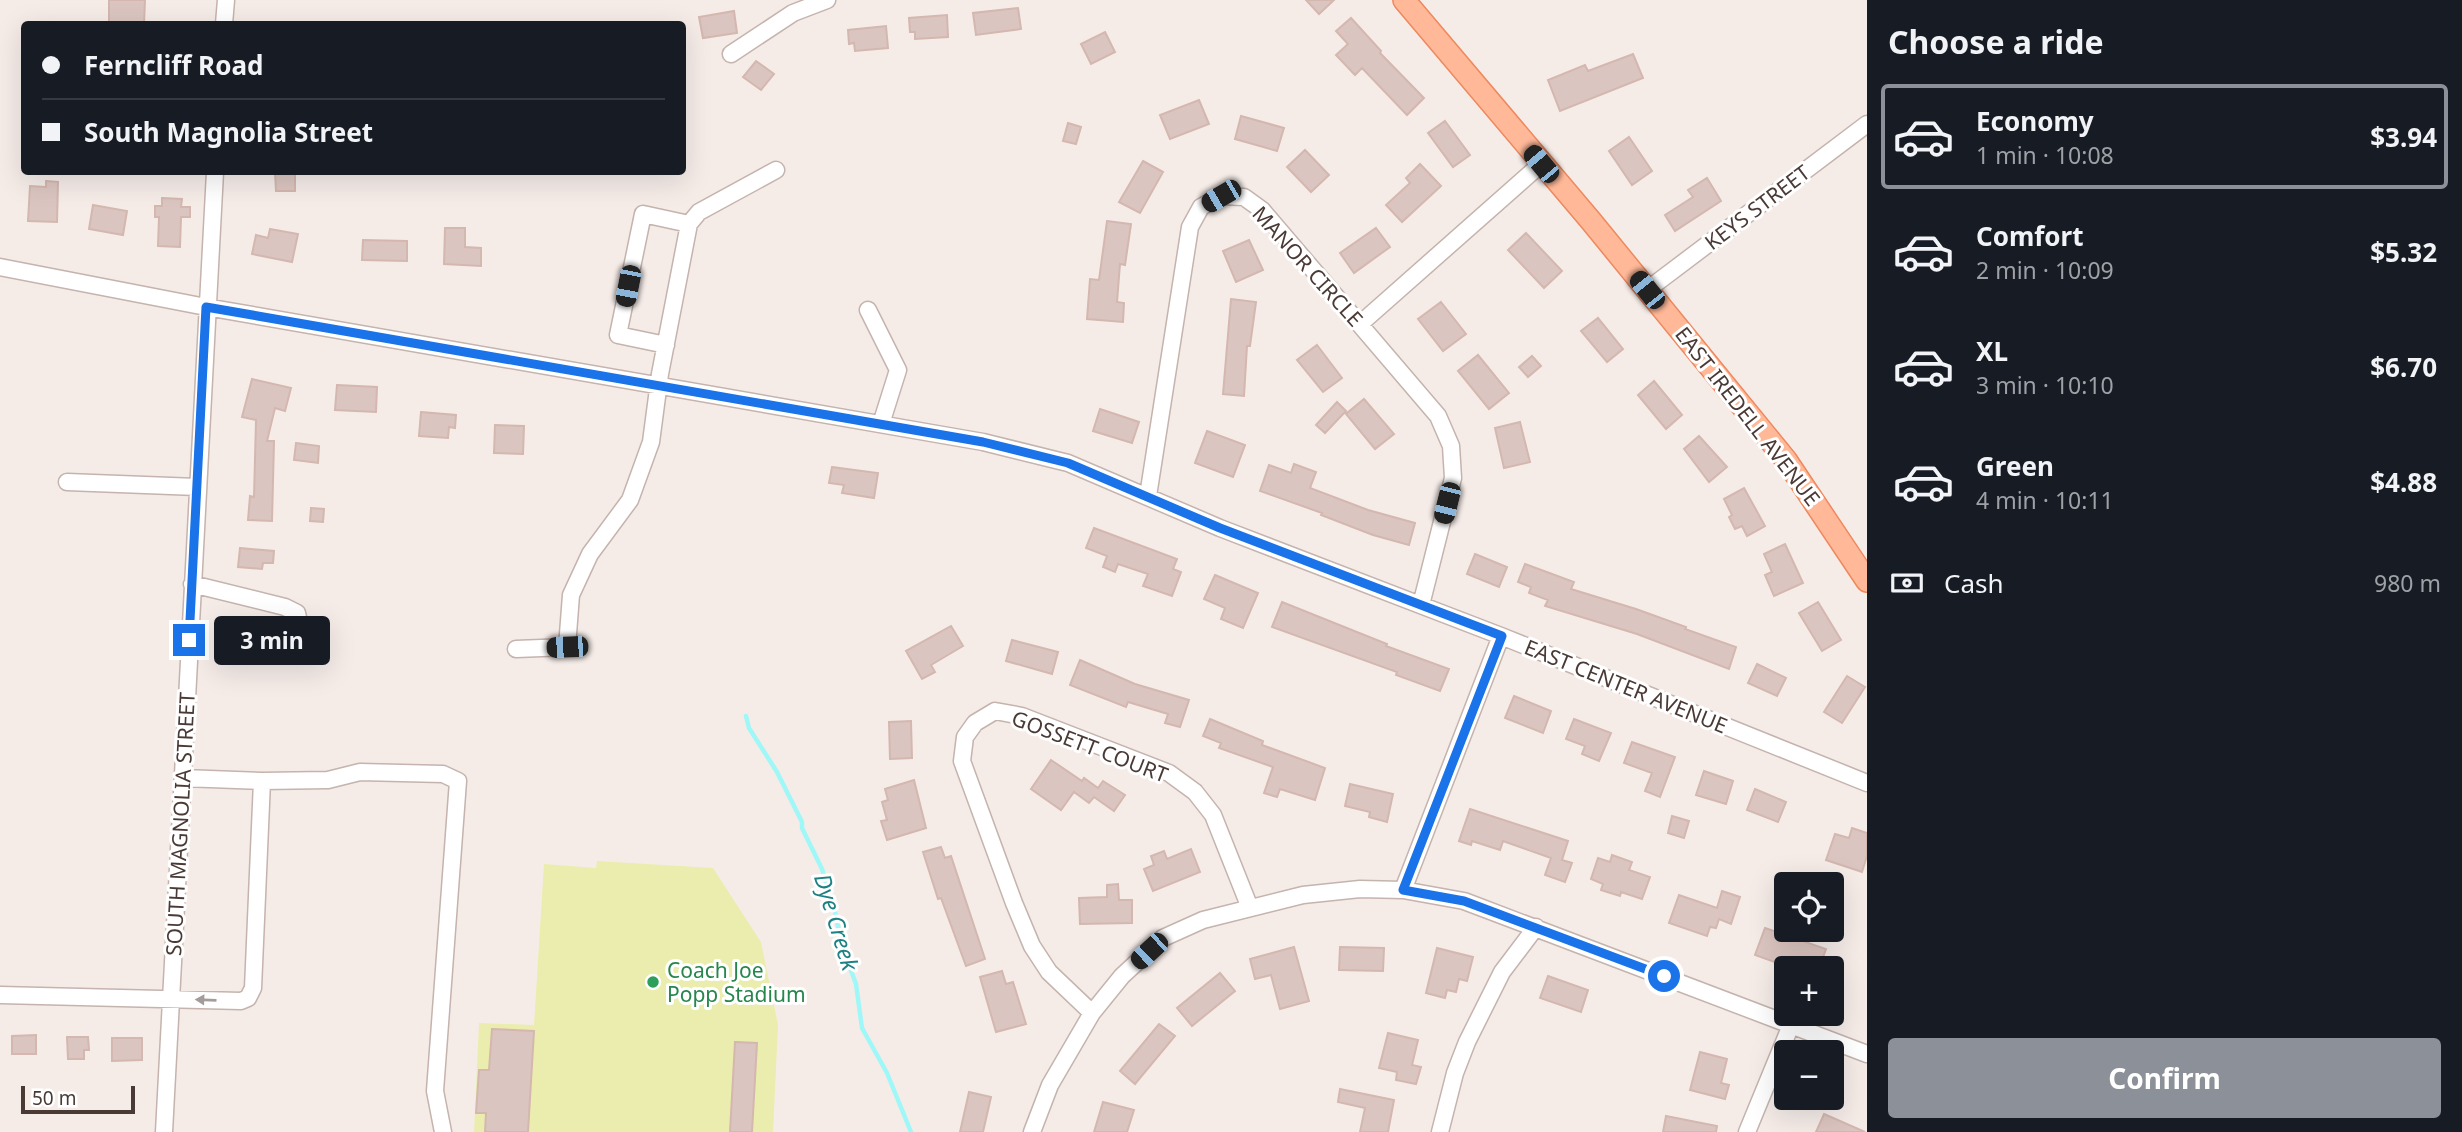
<!DOCTYPE html>
<html lang="en">
<head>
<meta charset="utf-8">
<style>
  :root { --surface:#171b24; --page:#242831; --text:#f1f3f6; --muted:#9ea1a6; --line:#363941; --accent:#8c9099 }
  body { margin:0; font-family:"Noto Sans",sans-serif; background:var(--page); color:var(--text); height:100vh; display:flex; flex-direction:column; font-size:26px; white-space:nowrap }
  * { box-sizing:border-box; margin:0 }
  p { font-size:23px; color:var(--muted) }
  .icon { flex:none; width:38px; height:38px; fill:none; stroke:currentColor; stroke-width:2; stroke-linecap:round; stroke-linejoin:round }
  .map { position:relative; flex:1; overflow:hidden }
  .side { display:flex; flex-direction:column; background:var(--surface); width:595px }
  .side>* { flex:none }
  .guide { position:absolute; left:21px; top:21px; width:665px; height:154px; border-radius:7px; box-shadow:0 7px 28px #0002; display:grid; align-content:center; height:154px; padding:0 21px; background:var(--surface) }
  .buttons { position:absolute; left:1774px; top:872px; display:grid; gap:14px }
  .buttons a { display:grid; place-items:center; width:70px; height:70px; border-radius:7px; background:var(--surface); box-shadow:0 7px 28px #0002; font-size:35px }
  .scale { position:absolute; left:21px; bottom:18px; width:114px; box-sizing:border-box; padding-left:7px; border:4px solid #4a3a36; border-top:0; font-size:19px; line-height:24px; white-space:nowrap; color:#4a3a36; -webkit-text-stroke:5px #fff; paint-order:stroke }
  .end { position:absolute; width:32px; height:32px; margin:-16px; border:9px solid #1a73e8; background:#fff; box-shadow:0 0 0 4px #fff }
  .from { border-radius:50% }
  .bubble { position:absolute; height:49px; border-radius:7px; background:var(--surface); box-shadow:0 7px 28px #0002; font-size:23px; font-weight:700; line-height:49px; text-align:center }
  .car { position:absolute; width:21px; height:42px; margin:-21px -10px; border-radius:9px; box-shadow:0 0 5px 2px #0007; background:linear-gradient(#222 24%,#8ab4d8 0 40%,#222 0 76%,#8ab4d8 0 86%,#222 0) }
  .guide b { display:flex; align-items:center; gap:24px; height:66px; font-size:26px }
  .guide b+b { border-top:2px solid var(--line) }
  .guide i { width:18px; height:18px; background:var(--text) }
  ul { padding:0; list-style:none }
  li { display:flex; align-items:center; gap:21px; height:105px; margin:0 14px 10px; padding:0 7px; border:4px solid transparent; border-radius:7px }
  li div { flex:1 }
  li b { display:block; font-size:26px }
  li em { font-style:normal; font-weight:700 }
  li.active { border-color:var(--accent) }
  li>.icon { width:63px; height:63px; stroke-width:1.5 }
  h2 { padding:0 21px; font-size:32px; line-height:84px }
  .pay { display:flex; align-items:center; gap:18px; height:77px; padding:0 21px; font-size:26px }
  .pay p { margin-inline-start:auto }
  .cta { display:flex; gap:14px; margin-top:auto; padding:14px 21px }
  .cta a { flex:1; height:80px; border-radius:7px; background:var(--accent); color:#fff; font-size:28px; font-weight:700; line-height:80px; text-align:center }
  main { display:flex; flex:1; min-height:0 }
  .map>svg:first-child { display:block }
  .pitch { fill:#eaedae }
  .lines { fill:none; stroke-linecap:round; stroke-linejoin:round }
  .stream { stroke:#a0f7f7; stroke-width:4.5 }
  .building { fill:#dbc5c0; stroke:#d4b7af; stroke-width:2 }
  .minor-casing { stroke:#c5b3ad; stroke-width:19 }
  .major-casing { stroke:#ee885d; stroke-width:24 }
  .minor { stroke:#fff; stroke-width:16 }
  .major { stroke:#ffb898; stroke-width:21 }
  .oneway { fill:#a49c9a }
  .route { stroke:#1a73e8; stroke-width:9 }
  .leisure-dot { fill:#2e9e5b; stroke:#fff; stroke-width:2.5 }
  .labels { text-anchor:middle; dominant-baseline:central; stroke-width:6; stroke-linejoin:round; paint-order:stroke }
  .street-label { font-size:21px; fill:#4a3a36; stroke:#fff }
  .leisure-label { font-size:21px; fill:#27864d; stroke:#fff; text-anchor:start }
  .water-label { font-size:23px; font-style:italic; fill:#1d8183; stroke:#fff }
</style>
</head>
<body>
<main>
<div class="map">
<svg width="1867" height="1132" viewBox="0 0 1867 1132">
  <rect width="100%" height="100%" fill="#f5ece8"/>
  <!-- pitch -->
  <path class="pitch" d="M597 861 713 868 761 942 778 1025 773 1132H474L479 1023 534 1025 544 864 596 868Z"/>
  <g class="lines">
    <!-- stream -->
    <path class="stream" d="M746 716 749 728 777 772 802 822V828L822 869 833 903 843 949 856 984 862 1028 887 1073 911 1132"/>
  </g>
  <!-- building -->
  <path class="building" d="M109 0H145L144 24H109Z
    M1306 0H1334L1319 14Z
    M1018 8 1021 29 976 35 973 13Z
    M734 11 737 33 703 38 699 17Z
    M947 15 948 37 915 39V32H910L909 18Z
    M1351 18 1381 51 1380 53 1424 98 1407 115 1362 68 1355 75 1336 55 1348 44 1336 31Z
    M886 26 888 48 855 51 854 43 849 44 848 30Z
    M1105 32 1115 52 1091 64 1081 44Z
    M1633 54 1643 78 1560 111 1548 80 1585 65 1588 71Z
    M756 61 774 74 761 90 743 77Z
    M1199 100 1209 124 1170 139 1160 115Z
    M1241 116 1284 128 1277 151 1235 139Z
    M1445 121 1470 155 1453 167 1428 133Z
    M1068 123 1081 127 1076 144 1063 141Z
    M1629 137 1652 171 1632 185 1609 151Z
    M1305 150 1329 175 1311 192 1287 167Z
    M1143 161 1163 172 1140 213 1119 202Z
    M1420 164 1441 186 1402 222 1386 205 1410 183 1406 178Z
    M275 172H295V191H276Z
    M1707 178 1721 201 1675 231 1665 215 1693 197 1688 190Z
    M46 181 58 182 57 222 28 221 30 186 46 187Z
    M162 198 182 199 181 207H190V217H181L180 247 158 246 159 217H155V206H162Z
    M93 205 127 211 123 235 89 229Z
    M1107 221 1131 224 1125 265 1120 264 1117 302 1124 303 1123 322 1087 319 1090 279 1099 280Z
    M445 228H465V247L481 248V266L444 264Z
    M1376 228 1390 247 1354 273 1340 253Z
    M270 229 298 234 292 262 252 254 256 235 268 238Z
    M1526 233 1562 271 1544 288 1508 250Z
    M363 240 407 241V261L362 260Z
    M1249 240 1263 270 1236 282 1223 251Z
    M1231 299 1256 302 1250 346H1247L1244 396 1223 394Z
    M1441 302 1466 334 1443 351 1418 319Z
    M1598 318 1623 349 1607 362 1581 331Z
    M1317 345 1342 378 1323 392 1297 360Z
    M1478 355 1509 393 1489 409 1458 371Z
    M1532 356 1541 366 1528 377 1519 367Z
    M252 379 291 388 285 411 275 408 267 441H274L272 521 248 520 250 496 254 497 256 420 242 417Z
    M1654 381 1682 415 1666 429 1638 395Z
    M337 385 377 387 376 412 335 410Z
    M1364 399 1394 434 1375 449 1346 414Z
    M1337 402 1346 411 1325 433 1316 425Z
    M1100 409 1139 422 1132 443 1093 431Z
    M421 412 456 415 455 428 449 427 448 438 419 436Z
    M1520 422 1530 462 1504 468 1495 428Z
    M495 425 524 426 523 454 494 453Z
    M1207 431 1245 445 1233 477 1195 463Z
    M1699 436 1727 467 1709 482 1684 449Z
    M296 443 319 446 318 463 294 460Z
    M1294 464 1316 472 1310 488 1368 510 1415 523 1409 545 1373 535 1321 515 1322 513 1260 491 1269 465 1291 473Z
    M832 467 878 473 874 498 842 493 844 485 829 483Z
    M1744 488 1765 526 1747 536 1742 526 1735 529 1729 517 1732 515 1724 499Z
    M311 508 324 509 323 522 310 521Z
    M1094 528 1177 559 1173 569 1181 572 1172 596 1143 586 1148 574 1118 564 1115 572 1103 567 1107 556 1086 548Z
    M1785 544 1803 583 1774 596 1765 575 1772 572 1764 554Z
    M240 548 274 551 273 563H263L262 569 238 567Z
    M1475 554 1507 567 1499 587 1467 574Z
    M1525 564 1574 582 1571 589 1636 609 1686 627 1685 629 1736 647 1729 669 1637 634 1545 606 1548 600 1529 593 1531 587 1518 582Z
    M1215 575 1258 593 1243 628 1221 619 1225 608 1204 599Z
    M1282 602 1387 644 1386 646 1449 669 1440 691 1396 675 1397 672 1272 627Z
    M1818 602 1841 640 1822 651 1799 613Z
    M951 626 963 646 931 665 935 672 922 679 906 651Z
    M1012 640 1058 652 1052 674 1006 661Z
    M1080 660 1135 684 1189 700 1180 727 1165 723 1168 714 1128 702 1126 707 1070 685Z
    M1757 664 1786 678 1777 696 1748 683Z
    M1847 676 1865 687 1842 723 1824 712Z
    M1514 696 1551 711 1543 733 1505 718Z
    M1210 719 1263 741 1262 745 1325 768 1315 800 1280 789 1277 797 1264 793 1273 767 1219 748 1221 743 1203 736Z
    M1574 719 1611 733 1599 761 1582 754 1585 746 1566 739Z
    M911 721 912 758 890 759 889 722Z
    M1632 742 1675 757 1660 797 1645 791 1652 773 1624 763Z
    M1051 760 1082 781 1084 778 1098 788 1103 781 1125 795 1114 811 1094 797 1089 803 1074 792 1061 810 1031 789Z
    M1704 771 1733 781 1726 804 1696 795Z
    M914 780 926 828 887 840 881 821 887 820 882 802 888 800 885 789Z
    M1350 784 1393 794 1387 822 1369 817 1370 812 1345 806Z
    M1755 789 1786 802 1778 822 1747 810Z
    M1470 809 1568 841 1562 860 1572 863 1565 882 1545 875 1551 858 1503 841 1500 850 1472 841 1471 845 1459 841Z
    M1672 816 1689 821 1684 838 1668 833Z
    M1852 828 1867 833V856L1862 872 1826 860 1835 834 1849 838Z
    M941 847 945 858 951 856 985 959 966 966 941 898 938 899 923 852Z
    M1191 849 1200 872 1153 891 1144 869 1154 865 1151 856 1164 851 1167 859Z
    M1612 855 1632 862 1629 870 1650 877 1642 899 1621 892 1620 896 1601 890 1603 884 1591 879 1598 858 1610 862Z
    M1118 884 1119 900H1132V923L1080 924 1079 898 1107 897V885Z
    M1722 891 1740 897 1731 924 1719 919 1716 928 1710 927 1707 936 1669 923 1679 895 1717 908Z
    M1765 928 1826 949 1819 968H1791L1755 955Z
    M1294 947 1309 1001 1280 1009 1271 975 1255 979 1250 959Z
    M1340 947 1384 948 1383 971 1339 970Z
    M1437 948 1473 957 1467 981 1459 979 1456 992 1447 990 1445 998 1426 993Z
    M1002 971 1006 984 1013 982 1026 1024 996 1032 980 977Z
    M1220 973 1235 991 1192 1026 1177 1008Z
    M1548 976 1588 990 1581 1012 1540 998Z
    M1159 1024 1175 1036 1135 1084 1120 1071Z
    M492 1029 534 1031 528 1132H485L486 1113H476L479 1070H489Z
    M1388 1033 1418 1040 1412 1065 1421 1067 1416 1084 1396 1080 1397 1072 1379 1068Z
    M36 1035V1054H12V1036Z
    M67 1037H88L89 1050H84V1059H68Z
    M112 1038H142V1060L112 1061Z
    M735 1042 757 1043 752 1132H730Z
    M1700 1052 1727 1059 1721 1083 1729 1085 1725 1099 1690 1090Z
    M1340 1089 1394 1100 1388 1132H1360L1365 1108 1338 1102Z
    M969 1092 991 1097 983 1132H960Z
    M1103 1102 1134 1110 1127 1132H1094Z
    M1824 1114 1865 1132H1816Z
    M1666 1116 1717 1126 1716 1132H1663Z"/>
  <g class="lines">
    <!-- minor casing -->
    <g class="minor-casing">
      <path id="minor" d="M224 24 226 0
        M731 54 793 13 827 0
        M0 267 206 307 983 442 1068 463 1220 528 1501 636 1867 783
        M1647 290 1867 124
        M868 310 898 370 881 424
        M1360 324 1541 164
        M666 345 618 335 643 214 689 224
        M67 482 197 487
        M1148 496 1190 227 1201 207 1221 196 1244 197 1262 210 1438 416 1451 446 1453 478 1421 605
        M192 584 285 607 297 613 300 627
        M516 649 567 647 571 595 590 554 630 500 651 442 660 374 689 224 699 212 776 170
        M262 781 328 780 360 772 443 774 458 781 435 1091 443 1132
        M1403 890 1501 636
        M0 995 241 1001 248 998 253 988 262 781 183 778
        M1092 1013 1049 972 1032 946 1014 903 962 761 965 737 975 723 995 711 1022 716 1169 773 1195 792 1213 815 1250 908
        M164 1132 215 172
        M1032 1132 1050 1085 1092 1013 1122 976 1163 938 1203 920 1303 895 1360 889 1403 890 1464 901 1867 1054
        M1440 1132 1455 1073 1467 1042 1502 972 1536 927
        M1747 1132 1791 1025"/>
    </g>
    <!-- major casing -->
    <g class="major-casing">
      <path id="major" d="M1404 0 1591 221 1786 460 1867 581"/>
    </g>
    <!-- minor -->
    <use href="#minor" class="minor"/>
    <!-- major -->
    <use href="#major" class="major"/>
  </g>
  <!-- one-way arrows -->
  <defs><path id="oneway-solid" d="M-6-.8H1V-3.2L6.5 0L1 3.2V.8H-6Z" transform="scale(1.75)"/></defs>
  <use class="oneway" href="#oneway-solid" transform="translate(206 1000) rotate(-178)"/>
  <g class="lines">
    <!-- route -->
    <path class="route" d="M189 640 206 307 983 442 1068 463 1220 528 1502 636 1403 890 1464 901 1664 976"/>
  </g>
  <!-- markers -->
  <circle class="leisure-dot" cx="653" cy="982" r="7"/>
  <g class="labels">
    <!-- street labels -->
    <g class="street-label">
      <text transform="translate(1757 207) rotate(-37)">KEYS STREET</text>
      <text transform="translate(1308 266) rotate(48)">MANOR CIRCLE</text>
      <text transform="translate(1748 416) rotate(52)">EAST IREDELL AVENUE</text>
      <text transform="translate(1626 686) rotate(22)">EAST CENTER AVENUE</text>
      <text transform="translate(1090 746) rotate(21)">GOSSETT COURT</text>
      <text transform="translate(180 824) rotate(-87)">SOUTH MAGNOLIA STREET</text>
    </g>
    <!-- leisure labels -->
    <g class="leisure-label">
      <text x="667" y="970">Coach Joe<tspan x="667" dy="24">Popp Stadium</tspan></text>
    </g>
    <!-- water labels -->
    <g class="water-label">
      <text transform="translate(837 922) rotate(73)">Dye Creek</text>
    </g>
  </g>
</svg>
<div class="buttons">
<a><svg class="icon" aria-label="locate" viewBox="0 0 24 24"><circle cx="12" cy="12" r="6"/><path d="M12 2v4M12 18v4M2 12h4M18 12h4"/></svg></a>
<a>+</a>
<a>−</a>
</div>
<div class="scale">50 m</div>
<i class="end from" style="left:1664px;top:976px"></i>
<i class="end" style="left:189px;top:640px"></i>
<div class="bubble" style="left:214px;top:616px;width:116px">3 min</div>
<i class="car" style="left:1541px;top:164px;rotate:320deg"></i>
<i class="car" style="left:1221px;top:196px;rotate:240deg"></i>
<i class="car" style="left:628px;top:286px;rotate:191deg"></i>
<i class="car" style="left:1647px;top:290px;rotate:321deg"></i>
<i class="car" style="left:1447px;top:503px;rotate:194deg"></i>
<i class="car" style="left:567px;top:647px;rotate:268deg"></i>
<i class="car" style="left:1149px;top:951px;rotate:227deg"></i>
<div class="guide">
<b><i class="from"></i>Ferncliff Road</b>
<b><i></i>South Magnolia Street</b>
</div>
</div>
<section class="side">
<h2>Choose a ride</h2>
<ul>
<li class="active"><svg class="icon" aria-label="car" viewBox="0 0 24 24"><path d="M5 17H2v-5l4-1 3-4h7l3 4 3 1v5h-3M9 17h6M6 11h13"/><circle cx="7" cy="17" r="2"/><circle cx="17" cy="17" r="2"/></svg><div><b>Economy</b><p>1 min · 10:08</p></div><em>$3.94</em></li>
<li><svg class="icon" aria-label="car" viewBox="0 0 24 24"><path d="M5 17H2v-5l4-1 3-4h7l3 4 3 1v5h-3M9 17h6M6 11h13"/><circle cx="7" cy="17" r="2"/><circle cx="17" cy="17" r="2"/></svg><div><b>Comfort</b><p>2 min · 10:09</p></div><em>$5.32</em></li>
<li><svg class="icon" aria-label="car" viewBox="0 0 24 24"><path d="M5 17H2v-5l4-1 3-4h7l3 4 3 1v5h-3M9 17h6M6 11h13"/><circle cx="7" cy="17" r="2"/><circle cx="17" cy="17" r="2"/></svg><div><b>XL</b><p>3 min · 10:10</p></div><em>$6.70</em></li>
<li><svg class="icon" aria-label="car" viewBox="0 0 24 24"><path d="M5 17H2v-5l4-1 3-4h7l3 4 3 1v5h-3M9 17h6M6 11h13"/><circle cx="7" cy="17" r="2"/><circle cx="17" cy="17" r="2"/></svg><div><b>Green</b><p>4 min · 10:11</p></div><em>$4.88</em></li>
</ul>
<div class="pay"><svg class="icon" aria-label="cash" viewBox="0 0 24 24"><path d="M3 7h18v10H3z"/><circle cx="12" cy="12" r="2"/></svg>Cash<p>980 m</p></div>
<div class="cta"><a>Confirm</a></div>
</section>
</main>
</body>
</html>
